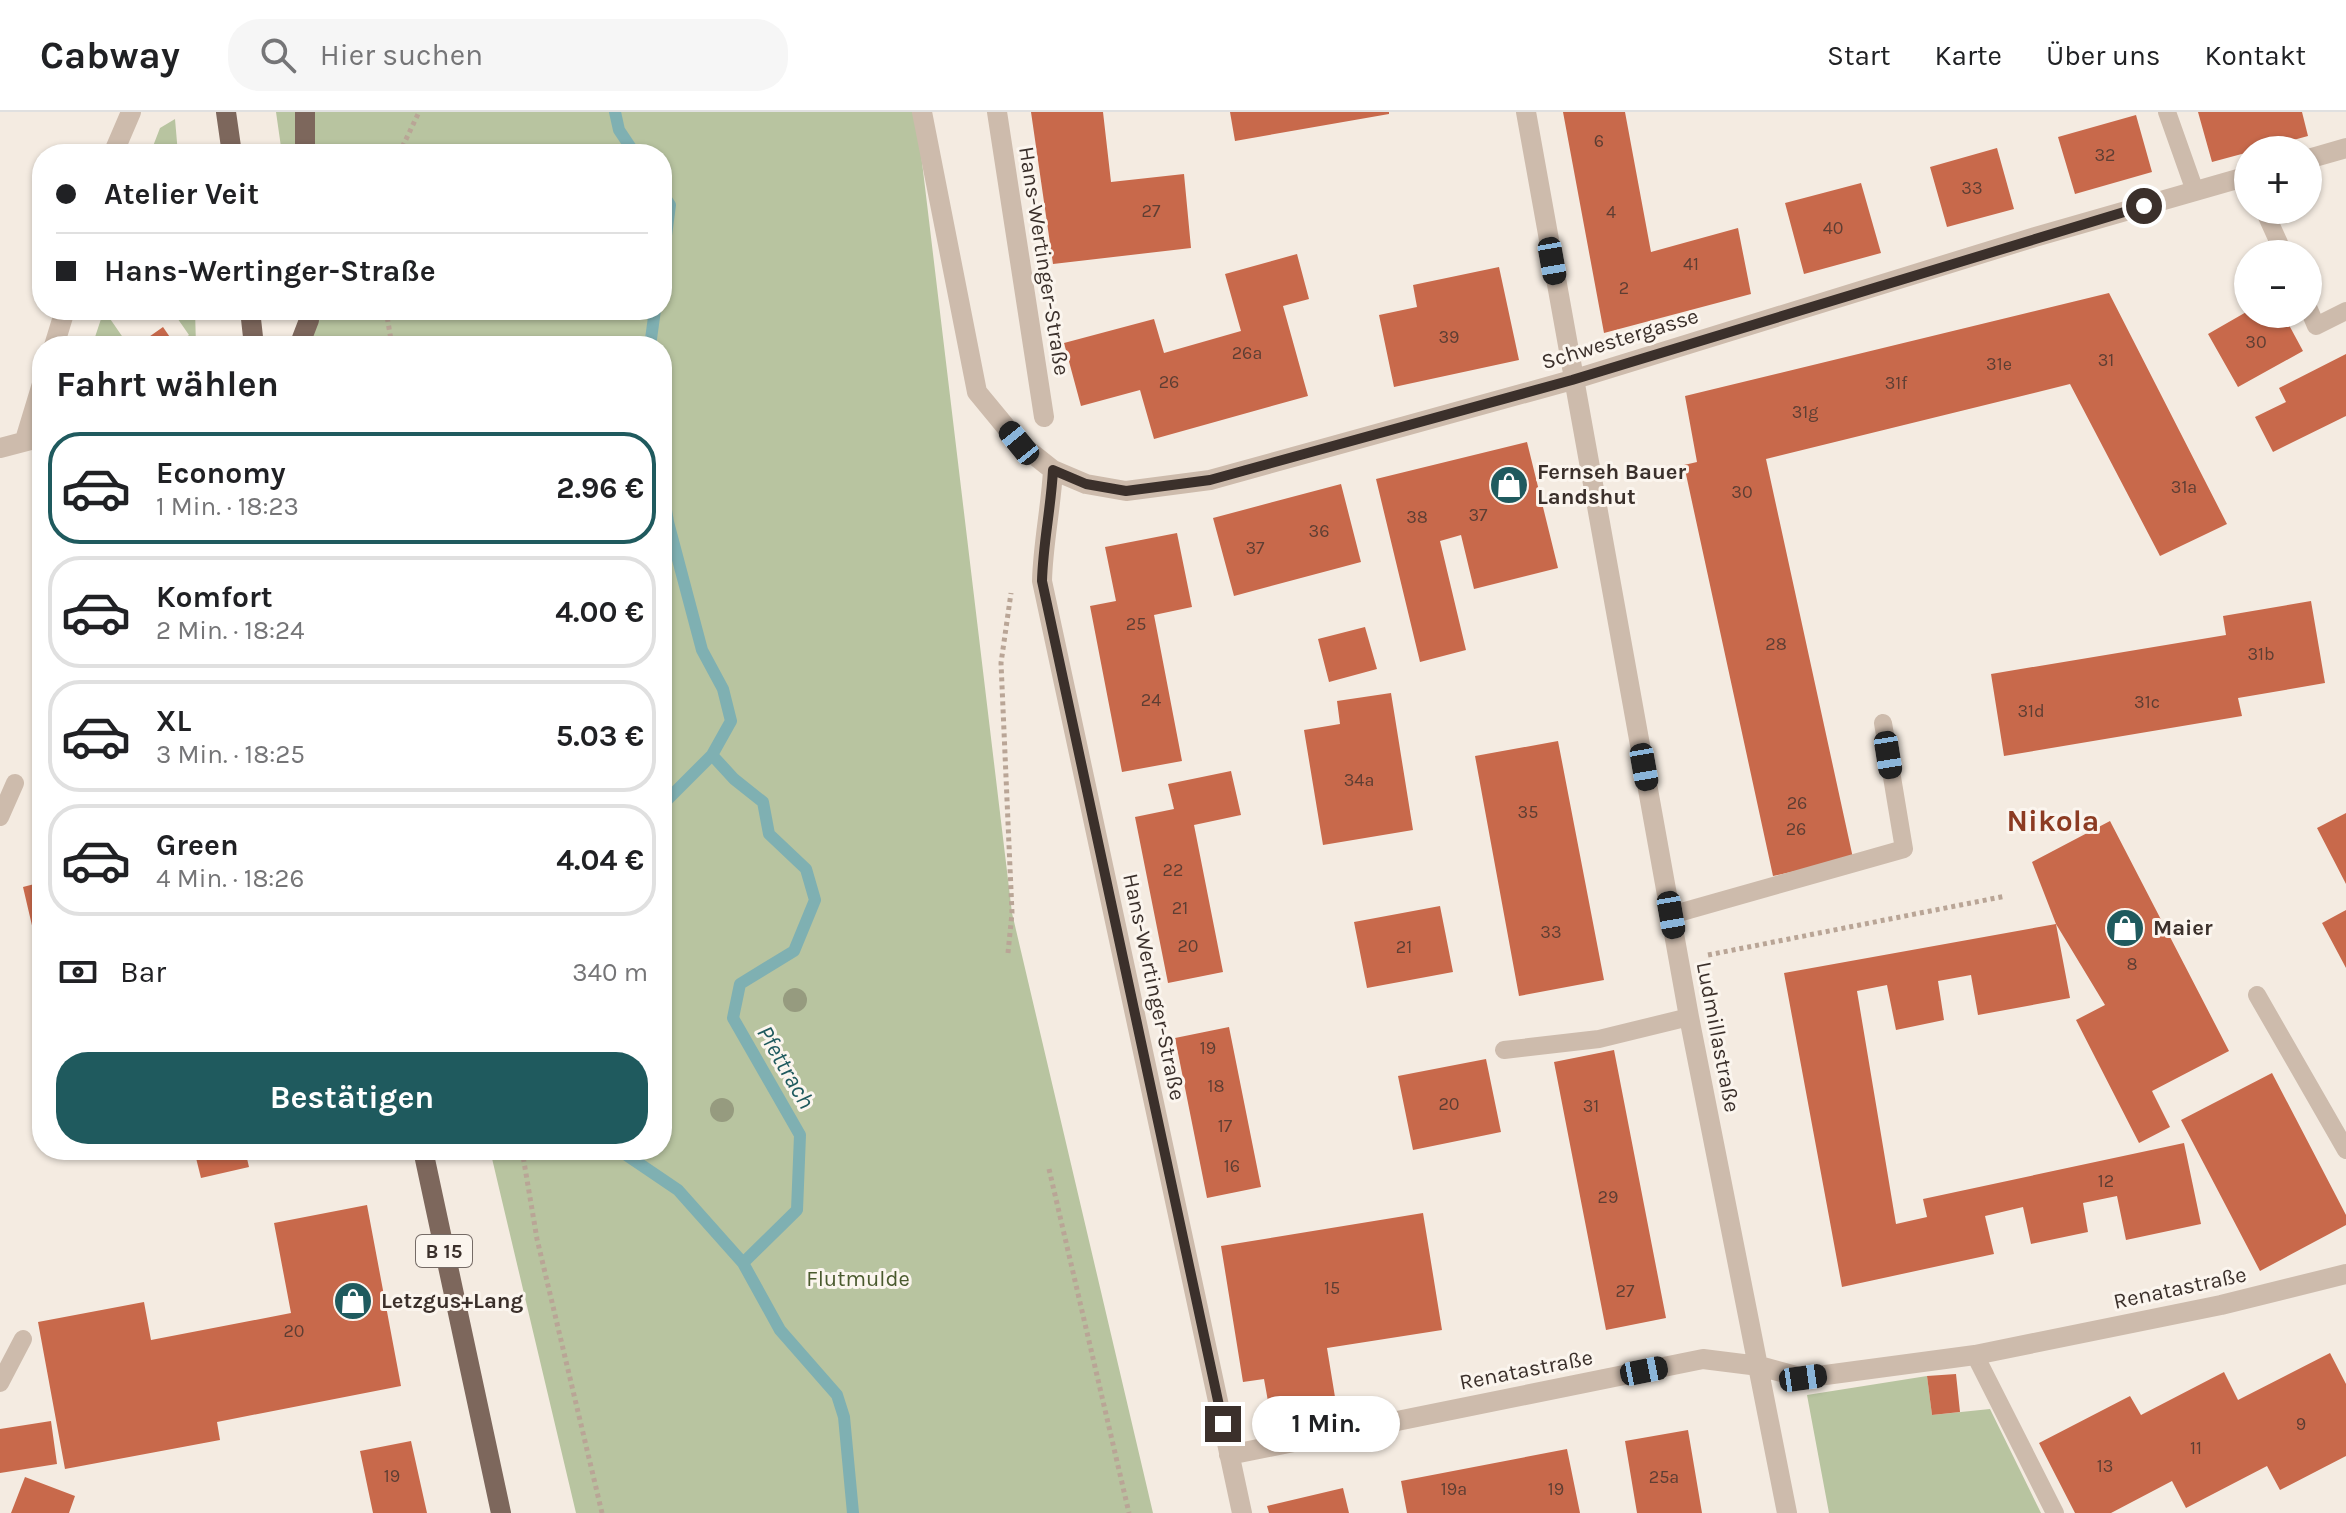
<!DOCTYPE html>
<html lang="de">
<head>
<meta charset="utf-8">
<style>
  :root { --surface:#fff; --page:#f6f6f6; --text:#202124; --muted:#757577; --line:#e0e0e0; --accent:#1f5a5e }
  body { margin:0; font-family:Karla,sans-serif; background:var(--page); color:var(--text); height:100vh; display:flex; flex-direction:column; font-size:30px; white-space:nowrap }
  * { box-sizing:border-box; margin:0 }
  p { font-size:26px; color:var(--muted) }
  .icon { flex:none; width:44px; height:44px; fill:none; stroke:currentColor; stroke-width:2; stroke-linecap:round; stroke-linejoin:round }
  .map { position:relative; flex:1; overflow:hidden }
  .panel { position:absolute; left:32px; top:224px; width:640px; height:824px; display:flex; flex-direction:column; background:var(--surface); border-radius:32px; box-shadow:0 2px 6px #0004 }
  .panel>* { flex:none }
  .guide { position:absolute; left:32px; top:32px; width:640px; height:176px; border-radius:32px; box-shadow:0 2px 6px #0004; display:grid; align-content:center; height:176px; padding:0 24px; background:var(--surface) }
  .fabs { position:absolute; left:2234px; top:24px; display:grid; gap:16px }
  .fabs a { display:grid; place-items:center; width:88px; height:88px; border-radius:50%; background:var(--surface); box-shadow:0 2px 6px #0004; font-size:40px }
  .end { position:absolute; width:36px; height:36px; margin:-18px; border:10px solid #3b302b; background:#fff; box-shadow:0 0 0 4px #fff }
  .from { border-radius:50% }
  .bubble { position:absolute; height:56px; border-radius:28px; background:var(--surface); box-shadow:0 2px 6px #0004; font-size:26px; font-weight:700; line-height:56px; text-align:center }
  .car { position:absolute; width:24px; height:48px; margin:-24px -12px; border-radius:10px; box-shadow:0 0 6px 2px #0007; background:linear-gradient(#222 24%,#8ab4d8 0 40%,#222 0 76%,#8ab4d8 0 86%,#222 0) }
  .guide b { display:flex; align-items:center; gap:28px; height:76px; font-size:30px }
  .guide b+b { border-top:2px solid var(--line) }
  .guide i { width:20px; height:20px; background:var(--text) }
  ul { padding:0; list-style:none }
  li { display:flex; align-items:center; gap:24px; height:112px; margin:0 16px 12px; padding:0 8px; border:4px solid var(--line); border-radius:32px }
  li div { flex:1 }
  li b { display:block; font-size:30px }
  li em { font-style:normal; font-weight:700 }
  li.current { border-color:var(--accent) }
  li>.icon { width:72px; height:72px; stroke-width:1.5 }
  h2 { padding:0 24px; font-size:36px; line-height:96px }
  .pay { display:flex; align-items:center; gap:20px; height:88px; padding:0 24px; font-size:30px }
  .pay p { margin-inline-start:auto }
  .action { display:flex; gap:16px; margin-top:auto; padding:16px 24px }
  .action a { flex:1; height:92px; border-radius:32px; background:var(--accent); color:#fff; font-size:32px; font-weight:700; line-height:92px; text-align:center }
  header { display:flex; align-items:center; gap:48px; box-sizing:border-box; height:112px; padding:0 40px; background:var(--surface); border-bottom:2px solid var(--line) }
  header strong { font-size:38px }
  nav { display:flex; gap:44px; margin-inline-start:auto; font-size:28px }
  .search { width:560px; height:72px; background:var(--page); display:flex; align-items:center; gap:20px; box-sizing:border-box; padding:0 28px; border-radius:32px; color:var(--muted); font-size:30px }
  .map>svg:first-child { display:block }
  .green { fill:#b8c4a0 }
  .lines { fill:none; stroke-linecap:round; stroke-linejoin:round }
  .stream { stroke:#7fb0b2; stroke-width:12 }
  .building { fill:#c8694b }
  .path { stroke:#b9a596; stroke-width:5; stroke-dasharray:4 4; stroke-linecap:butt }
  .service { stroke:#cdbbac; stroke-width:18 }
  .minor { stroke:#cdbbac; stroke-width:20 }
  .primary { stroke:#7d675c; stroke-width:20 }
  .tree { fill:#969b7f }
  .route { stroke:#3b302b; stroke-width:10 }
  .labels { text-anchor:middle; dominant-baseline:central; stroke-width:6; stroke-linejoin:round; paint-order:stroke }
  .number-label { font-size:18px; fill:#5e3e33 }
  .shield { fill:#fbf5ee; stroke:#756b66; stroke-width:2 }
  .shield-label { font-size:20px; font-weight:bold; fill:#3b302b }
  .street-label { font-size:22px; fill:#3b302b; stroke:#fbf5ee }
  .poi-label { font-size:22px; font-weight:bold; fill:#3b302b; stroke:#fbf5ee; text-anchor:start }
  .park-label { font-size:22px; fill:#4a5a2e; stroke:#fbf5ee }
  .water-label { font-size:24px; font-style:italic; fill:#1f5a5e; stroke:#fbf5ee }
  .district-label { font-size:30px; font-weight:bold; fill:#8c3b22; stroke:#fbf5ee }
</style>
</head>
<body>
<header>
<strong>Cabway</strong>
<div class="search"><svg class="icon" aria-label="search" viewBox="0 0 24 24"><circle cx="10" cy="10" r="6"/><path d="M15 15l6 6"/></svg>Hier suchen</div>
<nav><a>Start</a><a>Karte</a><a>Über uns</a><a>Kontakt</a></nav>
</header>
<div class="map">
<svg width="2346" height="1401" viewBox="0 0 2346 1401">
  <rect width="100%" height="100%" fill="#f4ebe1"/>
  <!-- green -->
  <path class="green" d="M276 0H916L1012 801 1153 1401H576L490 1038H662V234H310L305 198H662V42H282Z
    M175 7 178 42H150L160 16Z
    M104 198 124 227 113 234H92Z
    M176 198H195L196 234 175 233 189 223 173 200Z
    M1927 1264 1932 1303 1990 1297 2041 1401H1829L1807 1283Z"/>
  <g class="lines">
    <!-- stream -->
    <path class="stream" d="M615 0 619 18 635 42
      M662 81 670 93 662 154
      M650 234 655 198
      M662 374 668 410 702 538 723 577 731 609 712 643 734 667 763 690 769 722 806 757 815 788 794 839 740 872 733 906 800 1023 797 1098 743 1151 780 1218 837 1283 844 1305 853 1401
      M662 693 712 643
      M619 1038 678 1078 743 1151"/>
  </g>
  <!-- building -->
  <path class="building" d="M1031 0H1103L1111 70 1184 62 1191 136 1053 152Z
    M1230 0H1389V2L1235 29Z
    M1563 0H1625L1651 140 1738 116 1751 182 1604 221Z
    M2198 0H2302L2308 24 2212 50Z
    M2136 3 2152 60 2075 82 2058 25Z
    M1997 36 2014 97 1947 115 1930 55Z
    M1861 71 1881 141 1804 162 1785 91Z
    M1297 142 1309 187 1283 194 1308 284 1154 327 1140 278 1081 294 1064 231 1154 207 1164 241 1241 219 1225 162Z
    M1499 155 1519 248 1394 275 1379 203 1417 195 1413 173Z
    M2109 181 2227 412 2160 444 2070 272 1766 347 1853 746 1773 764 1684 353 1697 350 1685 284Z
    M2248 199 2283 202 2303 239 2238 275 2208 222Z
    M163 215 176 234H136Z
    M2346 242V304L2273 340 2255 305 2286 290 2279 276Z
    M1527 330 1558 456 1474 477 1461 423 1440 429 1466 538 1420 550 1376 367Z
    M1341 372 1361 450 1234 484 1213 406Z
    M1177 421 1192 495 1154 503 1182 649 1122 660 1090 494 1116 489 1105 435Z
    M2311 489 2325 571 2238 586 2242 604 2004 644 1991 562 2226 523 2223 504Z
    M1365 515 1377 557 1329 570 1318 527Z
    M1391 581 1413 718 1323 733 1304 618 1340 612 1337 589Z
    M1558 629 1604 868 1519 884 1475 644Z
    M1231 659 1241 703 1194 713 1223 860 1168 871 1135 705 1174 697 1168 672Z
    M2346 701V772L2317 716Z
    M2110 709 2229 939 2152 979 2170 1015 2139 1031 2076 908 2105 893 2056 812 2032 750Z
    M42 770V852H41L23 775Z
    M1440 794 1453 860 1367 876 1354 810Z
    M2346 798V856L2322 811Z
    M2056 812 2070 886 1978 903 1971 863 1938 869 1944 908 1896 918 1887 873 1857 879 1896 1112 1927 1105 1923 1087 2184 1031 2201 1112 2126 1128 2117 1084 2083 1091 2088 1120 2031 1132 2023 1095 1985 1104 1994 1142 1842 1175 1784 861Z
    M1229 915 1261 1075 1207 1086 1175 926Z
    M1614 938 1666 1206 1606 1218 1554 950Z
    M1486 947 1501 1020 1413 1038 1398 964Z
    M2272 961 2346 1103V1113L2260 1159 2181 1008Z
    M194 1038H245L249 1055 201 1066Z
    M367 1093 401 1274 217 1310 220 1328 65 1357 38 1210 144 1190 151 1228 291 1201 274 1111Z
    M1423 1101 1442 1218 1327 1236 1335 1285 1269 1295 1264 1267 1243 1270 1221 1134Z
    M2330 1241 2346 1272V1344L2280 1378 2267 1354 2186 1396 2172 1369 2111 1401H2075L2039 1331 2130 1284 2141 1303 2224 1260 2238 1288Z
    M1956 1262 1960 1300 1932 1303 1927 1264Z
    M51 1309 57 1352 0 1361V1317Z
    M1688 1318 1702 1401H1637L1625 1329Z
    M411 1329 427 1401H373L360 1339Z
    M1567 1337 1580 1401H1407L1401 1369Z
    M25 1365 75 1384 69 1401H11Z
    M1343 1376 1349 1401H1269L1267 1394Z"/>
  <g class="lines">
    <!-- path -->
    <path class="path" d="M399 42 419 0
      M386 198 392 234
      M1008 841 1012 801 1001 551 1011 481
      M1708 843 2006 784
      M522 1038 537 1127 602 1401
      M1049 1057 1129 1401"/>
    <!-- service -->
    <path class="service" d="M2167 0 2195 79
      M2264 98 2284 142
      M2308 195 2316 214 2346 199
      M0 705 15 671
      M1671 803 1904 737 1883 611
      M2257 883 2346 1038
      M1504 938 1599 927 1689 905
      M1975 1243 2055 1401
      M0 1271 23 1227"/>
    <!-- minor -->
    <path class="minor" d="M922 0 977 280 1019 331 1053 358 1086 372 1126 379 1210 368 1572 268 2035 125 2248 64
      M997 0 1044 305
      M1526 0 1689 905 1787 1401
      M113 42 131 0
      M2308 47 2346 36
      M54 234 65 198
      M25 328 42 272
      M0 336 42 325
      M1053 358C1051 396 1043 431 1042 469L1242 1401
      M1229 1343 1703 1247 1759 1254 1803 1266 1975 1243 2221 1193 2346 1162"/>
    <!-- primary -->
    <path class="primary" d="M226 0 232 42
      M305 0V42
      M250 198 254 234
      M299 234 309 208V198
      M423 1038 501 1401"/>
  </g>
  <!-- trees -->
  <g class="tree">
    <circle cx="795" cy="888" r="12"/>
    <circle cx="722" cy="998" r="12"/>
  </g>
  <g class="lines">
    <!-- route -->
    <path class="route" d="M1223 1312 1042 469C1043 431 1051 396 1053 358L1086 372 1126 379 1210 368 1572 268 2144 94"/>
  </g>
  <!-- icons -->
  <defs>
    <g id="shop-disc" transform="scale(2)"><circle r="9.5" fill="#1f5a5e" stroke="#fbf5ee"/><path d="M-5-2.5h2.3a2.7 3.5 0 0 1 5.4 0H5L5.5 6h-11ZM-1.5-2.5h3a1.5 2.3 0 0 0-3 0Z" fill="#fff"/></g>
  </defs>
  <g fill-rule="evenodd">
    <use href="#shop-disc" x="1509" y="373"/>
    <use href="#shop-disc" x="2125" y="816"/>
    <use href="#shop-disc" x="353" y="1189"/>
  </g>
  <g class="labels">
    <!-- number labels -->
    <g class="number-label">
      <text x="1599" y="29">6</text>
      <text x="2105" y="43">32</text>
      <text x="1972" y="76">33</text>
      <text x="1151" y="99">27</text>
      <text x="1611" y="100">4</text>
      <text x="1833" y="116">40</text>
      <text x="1691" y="152">41</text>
      <text x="1624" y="176">2</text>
      <text x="1449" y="225">39</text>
      <text x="2256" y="230">30</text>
      <text x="1247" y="241">26a</text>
      <text x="2106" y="248">31</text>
      <text x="1999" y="252">31e</text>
      <text x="1169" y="270">26</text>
      <text x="1896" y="271">31f</text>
      <text x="1805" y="300">31g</text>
      <text x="2184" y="375">31a</text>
      <text x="1742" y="380">30</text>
      <text x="1478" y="403">37</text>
      <text x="1417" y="405">38</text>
      <text x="1319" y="419">36</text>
      <text x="1255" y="436">37</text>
      <text x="1136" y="512">25</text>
      <text x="1776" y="532">28</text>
      <text x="2261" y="542">31b</text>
      <text x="1151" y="588">24</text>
      <text x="2147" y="590">31c</text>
      <text x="2031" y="599">31d</text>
      <text x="1359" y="668">34a</text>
      <text x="1797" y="691">26</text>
      <text x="1528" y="700">35</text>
      <text x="1796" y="717">26</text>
      <text x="1173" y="758">22</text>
      <text x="1180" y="796">21</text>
      <text x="1551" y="820">33</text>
      <text x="1188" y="834">20</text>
      <text x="1404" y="835">21</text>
      <text x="2132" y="852">8</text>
      <text x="1208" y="936">19</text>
      <text x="1216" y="974">18</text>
      <text x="1449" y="992">20</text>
      <text x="1591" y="994">31</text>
      <text x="1225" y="1014">17</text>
      <text x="1232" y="1054">16</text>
      <text x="2106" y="1069">12</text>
      <text x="1608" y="1085">29</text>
      <text x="1332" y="1176">15</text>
      <text x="1625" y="1179">27</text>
      <text x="294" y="1219">20</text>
      <text x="2301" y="1312">9</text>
      <text x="2196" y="1336">11</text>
      <text x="2105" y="1354">13</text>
      <text x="392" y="1364">19</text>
      <text x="1664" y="1365">25a</text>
      <text x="1454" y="1377">19a</text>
      <text x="1556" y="1377">19</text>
    </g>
    <!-- shield labels -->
    <rect class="shield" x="416" y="1123" width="56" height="32" rx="6"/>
    <g class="shield-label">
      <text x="444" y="1139">B 15</text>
    </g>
    <!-- street labels -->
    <g class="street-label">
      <text transform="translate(1044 149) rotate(81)">Hans-Wertinger-Straße</text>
      <text transform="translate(1620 227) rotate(-17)">Schwestergasse</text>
      <text transform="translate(1154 875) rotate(78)">Hans-Wertinger-Straße</text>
      <text transform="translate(1718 925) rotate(79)">Ludmillastraße</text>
      <text transform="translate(2180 1176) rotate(-12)">Renatastraße</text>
      <text transform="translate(1526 1258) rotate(-11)">Renatastraße</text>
    </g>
    <!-- poi labels -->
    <g class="poi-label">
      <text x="1537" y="360">Fernseh Bauer<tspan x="1537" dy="25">Landshut</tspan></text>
      <text x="2153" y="816">Maier</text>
      <text x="381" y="1189">Letzgus+Lang</text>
    </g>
    <!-- park labels -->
    <g class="park-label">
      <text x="858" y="1167">Flutmulde</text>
    </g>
    <!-- water labels -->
    <g class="water-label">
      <text transform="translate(786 955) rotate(60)">Pfettrach</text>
    </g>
    <!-- district labels -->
    <g class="district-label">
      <text x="2053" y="709">Nikola</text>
    </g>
  </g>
</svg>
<div class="fabs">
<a>+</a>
<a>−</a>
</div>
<i class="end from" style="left:2144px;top:94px"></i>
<i class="end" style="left:1223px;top:1312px"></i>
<div class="bubble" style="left:1252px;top:1284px;width:148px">1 Min.</div>
<i class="car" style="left:1552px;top:149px;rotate:170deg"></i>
<i class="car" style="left:1019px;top:331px;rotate:321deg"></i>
<i class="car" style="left:1888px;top:643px;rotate:171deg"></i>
<i class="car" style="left:1644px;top:655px;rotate:170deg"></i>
<i class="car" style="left:1671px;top:803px;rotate:170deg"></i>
<i class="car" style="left:1644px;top:1259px;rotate:79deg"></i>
<i class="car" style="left:1803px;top:1266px;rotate:82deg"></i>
<div class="guide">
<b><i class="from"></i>Atelier Veit</b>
<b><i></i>Hans-Wertinger-Straße</b>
</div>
<section class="panel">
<h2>Fahrt wählen</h2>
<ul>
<li class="current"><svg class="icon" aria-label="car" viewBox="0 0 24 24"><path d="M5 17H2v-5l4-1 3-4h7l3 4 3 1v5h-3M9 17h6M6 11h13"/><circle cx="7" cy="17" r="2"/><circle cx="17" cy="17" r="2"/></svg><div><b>Economy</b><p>1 Min. · 18:23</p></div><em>2.96 €</em></li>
<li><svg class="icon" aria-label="car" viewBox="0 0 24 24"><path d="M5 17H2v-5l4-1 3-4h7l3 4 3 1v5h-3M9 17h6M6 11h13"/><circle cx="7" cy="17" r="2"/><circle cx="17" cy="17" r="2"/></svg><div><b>Komfort</b><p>2 Min. · 18:24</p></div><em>4.00 €</em></li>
<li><svg class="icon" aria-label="car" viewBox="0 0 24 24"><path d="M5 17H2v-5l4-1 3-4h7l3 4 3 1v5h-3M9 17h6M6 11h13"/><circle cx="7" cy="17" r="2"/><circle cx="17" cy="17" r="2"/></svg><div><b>XL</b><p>3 Min. · 18:25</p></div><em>5.03 €</em></li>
<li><svg class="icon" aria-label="car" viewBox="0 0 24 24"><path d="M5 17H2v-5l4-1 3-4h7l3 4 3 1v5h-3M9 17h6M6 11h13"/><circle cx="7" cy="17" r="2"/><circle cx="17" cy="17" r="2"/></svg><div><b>Green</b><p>4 Min. · 18:26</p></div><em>4.04 €</em></li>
</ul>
<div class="pay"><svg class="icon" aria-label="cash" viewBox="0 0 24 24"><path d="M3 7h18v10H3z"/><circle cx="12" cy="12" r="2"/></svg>Bar<p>340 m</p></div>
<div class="action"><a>Bestätigen</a></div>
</section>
</div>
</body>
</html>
